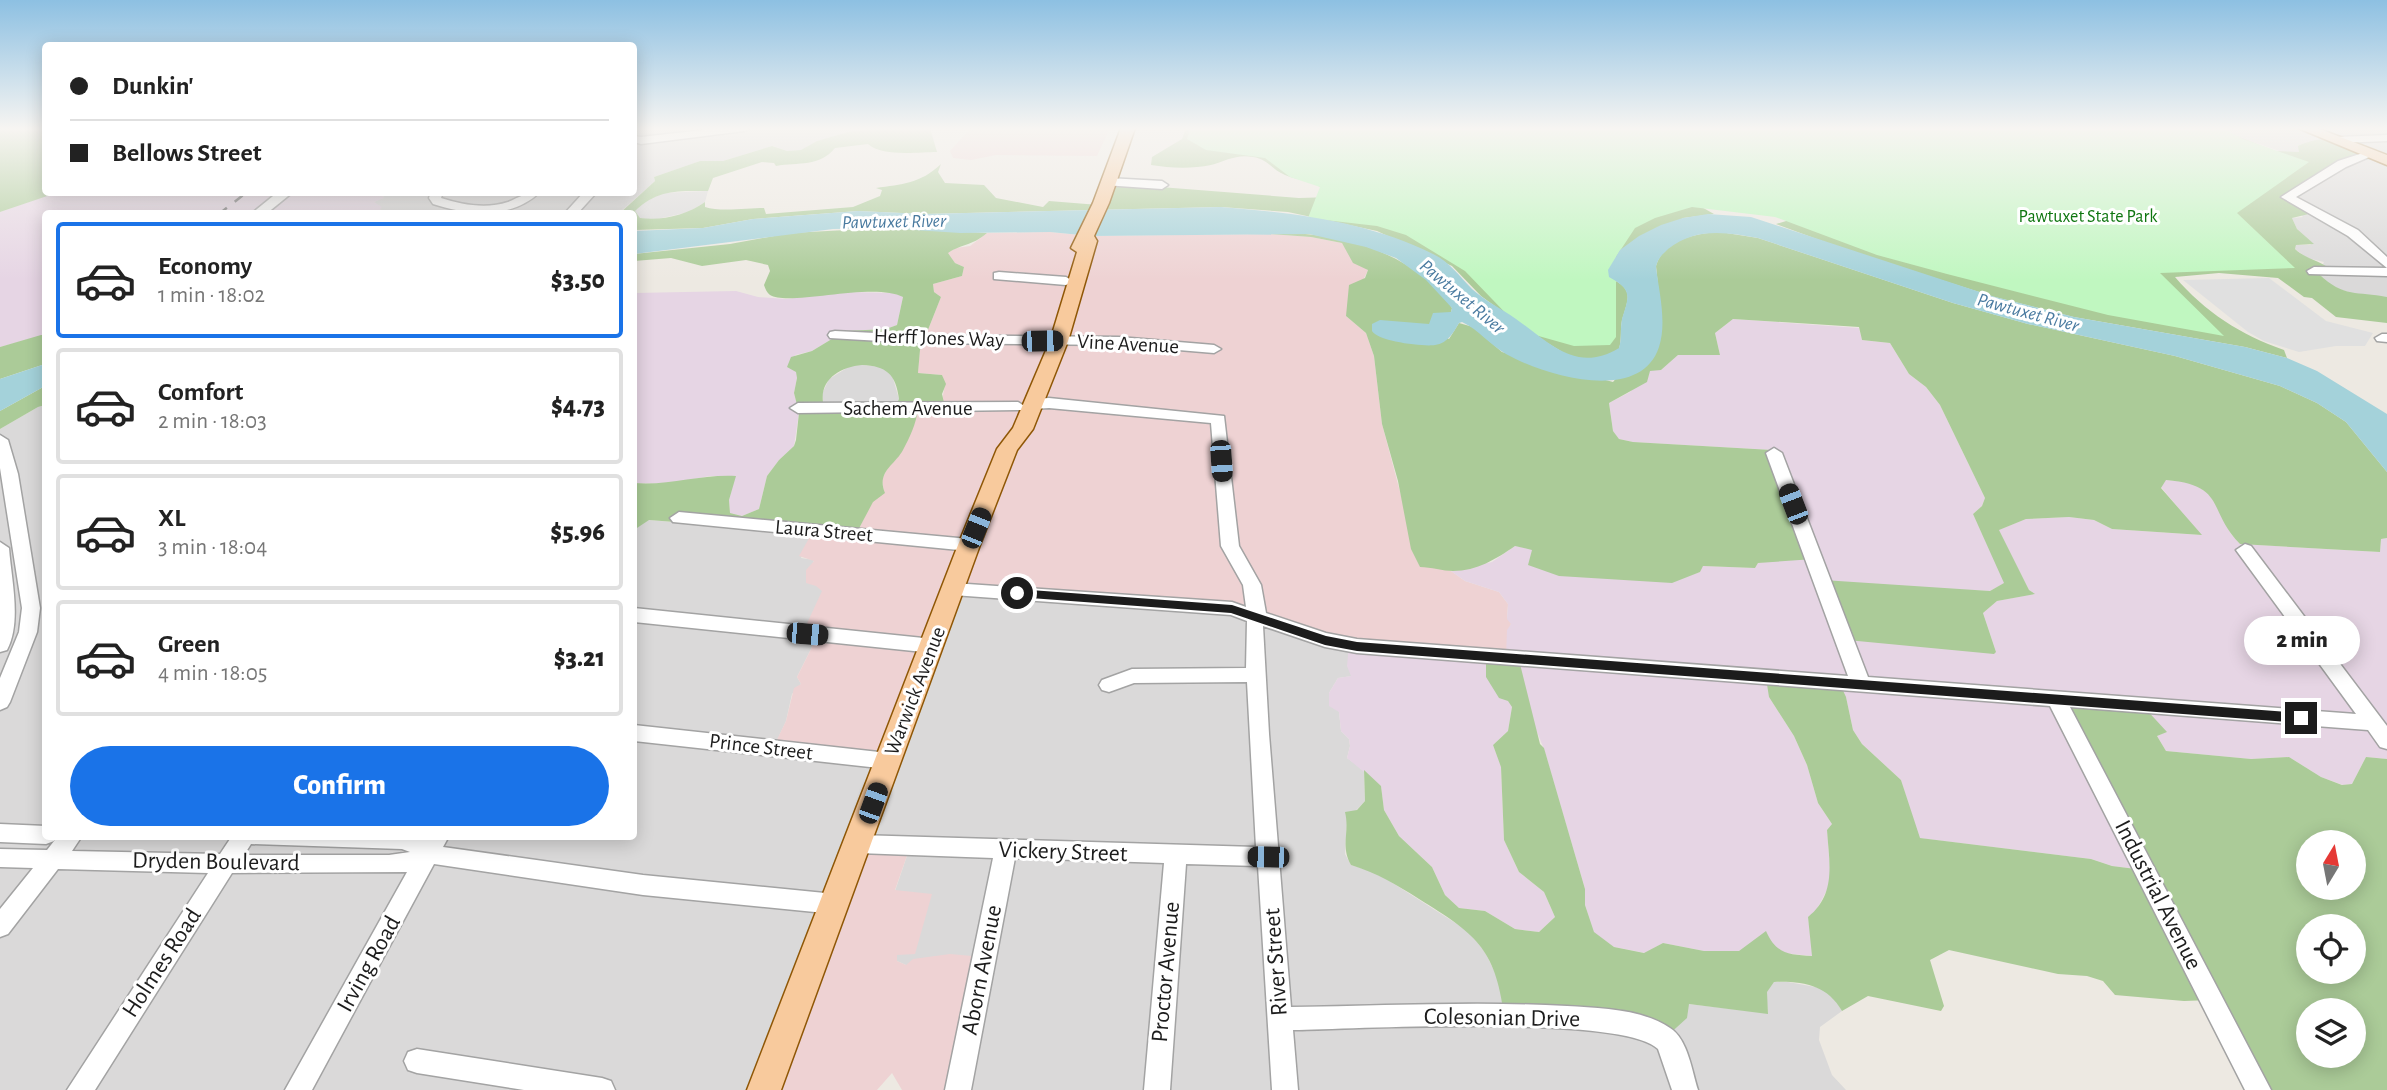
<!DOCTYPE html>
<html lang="en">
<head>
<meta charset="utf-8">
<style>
  :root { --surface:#fff; --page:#f2f2f2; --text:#222; --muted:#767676; --line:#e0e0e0; --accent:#1a73e8 }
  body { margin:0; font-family:"Alegreya Sans",sans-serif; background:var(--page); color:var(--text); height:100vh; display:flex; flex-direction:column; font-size:26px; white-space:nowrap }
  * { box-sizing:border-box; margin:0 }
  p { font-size:23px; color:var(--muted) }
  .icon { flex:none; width:38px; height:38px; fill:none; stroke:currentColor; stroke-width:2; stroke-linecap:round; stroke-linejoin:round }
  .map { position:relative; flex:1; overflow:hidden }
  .drawer { position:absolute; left:42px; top:210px; width:595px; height:630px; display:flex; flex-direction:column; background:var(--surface); border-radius:7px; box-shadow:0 4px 18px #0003 }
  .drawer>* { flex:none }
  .hud { position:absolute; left:42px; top:42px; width:595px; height:154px; border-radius:7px; box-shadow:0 4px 18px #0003; display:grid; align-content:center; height:154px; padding:0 28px; background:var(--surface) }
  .needle { width:46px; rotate:10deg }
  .controls { position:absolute; left:2296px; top:830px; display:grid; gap:14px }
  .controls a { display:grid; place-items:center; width:70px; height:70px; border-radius:50%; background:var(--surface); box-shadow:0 4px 18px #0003; font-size:35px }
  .end { position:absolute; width:32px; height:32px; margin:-16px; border:9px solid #1c1c1c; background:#fff; box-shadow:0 0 0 4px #fff }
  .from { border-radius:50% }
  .bubble { position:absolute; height:49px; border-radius:24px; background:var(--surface); box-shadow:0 4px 18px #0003; font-size:23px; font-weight:800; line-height:49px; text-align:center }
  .car { position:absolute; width:21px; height:42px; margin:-21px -10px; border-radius:9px; box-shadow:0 0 5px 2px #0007; background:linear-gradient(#222 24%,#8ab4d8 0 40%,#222 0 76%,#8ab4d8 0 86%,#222 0) }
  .hud b { display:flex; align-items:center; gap:24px; height:66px; font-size:26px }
  .hud b+b { border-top:2px solid var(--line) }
  .hud i { width:18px; height:18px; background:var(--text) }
  ul { padding:12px 0 0; list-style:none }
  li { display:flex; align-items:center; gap:21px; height:116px; margin:0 14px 10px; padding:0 14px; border:4px solid var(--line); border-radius:7px }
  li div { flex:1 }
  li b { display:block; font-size:26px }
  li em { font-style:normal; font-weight:800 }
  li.on { border-color:var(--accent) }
  li>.icon { width:63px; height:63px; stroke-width:1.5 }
  .button { display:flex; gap:14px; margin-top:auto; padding:14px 28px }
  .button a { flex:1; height:80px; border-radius:42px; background:var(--accent); color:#fff; font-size:28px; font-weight:800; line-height:80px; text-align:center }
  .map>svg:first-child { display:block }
  .residential { fill:#dad9d9 }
  .commercial { fill:#eed2d3 }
  .industrial { fill:#e6d5e4 }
  .forest { fill:#abcb98; fill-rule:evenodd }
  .park { fill:#c0f7c0 }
  .parking { fill:#e0e0e0 }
  .water { fill:#a4d2da }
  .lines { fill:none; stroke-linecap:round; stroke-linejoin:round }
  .minor-casing { stroke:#a3a3a3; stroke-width:3 }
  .major-casing { stroke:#8f5706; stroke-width:3 }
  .minor { fill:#fff; fill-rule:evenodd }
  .major { fill:#f8ca9d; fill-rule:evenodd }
  .rail { stroke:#6a6a6a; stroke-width:2.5; stroke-dasharray:10 10; stroke-linecap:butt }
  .route { fill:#1c1c1c }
  .labels { text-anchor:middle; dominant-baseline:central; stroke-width:6; stroke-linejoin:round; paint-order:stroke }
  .far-park-label { font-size:18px; fill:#0f7610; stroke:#fff }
  .far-water-label { font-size:19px; font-style:italic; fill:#4a7ba0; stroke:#fff }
  .street-label { font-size:21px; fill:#1c1c1c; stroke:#fff }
  .near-street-label { font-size:24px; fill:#1c1c1c; stroke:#fff }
</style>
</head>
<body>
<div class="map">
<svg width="2387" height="1090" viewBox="0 0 2387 1090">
  <rect width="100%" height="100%" fill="#ede9e2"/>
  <!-- residential -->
  <path class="residential" d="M634 128H876L848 132 817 141 802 150 787 151 772 146 723 161H700L654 177 655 181 619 213H383L374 202 384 197 379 192H634Z
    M2214 128H2387V297L2356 295 2331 286 2319 274 2324 262 2307 258 2295 249 2296 245H2311L2297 229 2292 218 2303 217 2286 197 2302 145 2299 152 2285 153Z
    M708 191 705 202 689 212 653 220 640 218 634 211 649 198 661 193Z
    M862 365 883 367 892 375 899 399 895 407H824L822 394 829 379 850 366Z
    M45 405 46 836H634V530L648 520 812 533 801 558 814 560 808 578 823 591 818 635 797 677 801 684 792 694 786 721 773 749 954 589 1256 610 1349 645 1352 676 1338 678 1329 693 1339 712 1341 731 1349 739 1350 746 1347 758 1364 770 1365 801 1347 820 1345 854 1351 865 1377 873 1468 931 1485 952 1500 983 1504 1015 1688 1004 1768 1013 1766 992 1774 982H1788L1821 988 1834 997 1842 1011 1820 1027 1819 1040 1832 1075 1846 1090H959L906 965 897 961 895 891 910 847 766 1090H0V429L38 407Z"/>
  <!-- commercial -->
  <path class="commercial" d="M971 128H1110L1097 156 996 155 971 160 953 158 950 151Z
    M1050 232 1091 236 1270 234 1311 237 1342 243 1353 259 1368 270 1346 316 1366 333 1374 356 1382 424 1420 567H1437L1451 571 1465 581 1499 592 1508 604 1507 618 1511 623 1506 657 1349 645 1256 610 959 588 888 761 772 750 786 721 794 688 801 684 797 677 818 635 803 632 822 591 816 586 806 583V570L814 561 799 556 812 533 855 536 873 501 884 493 882 479 891 462 896 459 918 409 942 401 945 384 942 375 918 373 920 350 941 297 934 292 933 284 962 276 964 267 955 263 947 253 956 248 970 246 987 233Z
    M860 843 910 847 895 890 932 894 915 954 897 955V961L906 965 913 959 950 954 983 957 959 1090H902L892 1073 877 1090H766Z"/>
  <!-- industrial -->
  <path class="industrial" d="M56 192H379L384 198 374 202 382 207 380 209 383 214H46L45 335 0 347V212Z
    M736 291 758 297 786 299 845 292 895 293 903 297 897 325 886 329 845 331 812 351 795 355 797 378 794 393 799 413 794 446 779 460 767 476 759 509 742 516 730 513 729 500 735 476H710L668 484 634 483V293Z
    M1733 319 1859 328 1862 340 1890 343 1909 374 1926 387 1940 405 1985 498 1982 506 1973 514 2005 583 1990 591 1879 586 1996 652 1983 613 1997 601 2034 594 2029 590 1998 530 2026 519 2069 517 2094 520 2112 529 2201 535 2161 487 2165 480 2190 482 2213 496 2231 534 2240 544 2380 552 2381 539 2387 538V759L2366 757 2352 784 2343 785 2321 777 2289 757 2251 759 2166 751 2157 736 2166 732 2144 707 2145 870 2112 866 2091 859 1919 838 1901 780 1862 744 1853 730 1846 697H1769L1794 736 1807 765 1818 803 1832 824 1827 830 1831 882 1816 911 1808 917 1813 956 1782 953 1772 944 1739 951H1704L1663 943 1645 953 1614 947 1594 933 1585 905V889L1544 749 1506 657 1507 630 1511 624 1507 619 1508 604 1499 592 1465 581 1451 571 1492 562 1515 546 1681 578 1700 572 1702 566 1755 568 1758 563 1781 559H1813L1772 450 1633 442 1619 439 1613 431 1609 403 1630 392 1650 370H1661L1678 355H1720L1715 333Z
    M1349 645 1486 657 1512 707 1508 731 1493 745 1501 766 1504 840 1519 872 1544 892 1555 917 1539 932 1515 929 1485 911 1459 908 1445 895 1432 867 1399 836 1384 810 1381 786 1347 758 1350 746 1349 739 1341 731 1339 712 1329 706V693L1338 678 1351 676 1347 666Z"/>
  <!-- forest -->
  <path class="forest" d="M0 128H45L46 192 56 193 0 212Z
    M876 128H930L937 152C918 152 882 157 868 144L835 148C820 167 798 162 776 166L774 163 762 162 713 178 708 191C677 191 658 189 635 211L640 218C662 221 687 215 705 202V207C720 212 747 208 764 208L766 214 853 207 880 196 882 190 876 188C902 184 920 184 941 164L938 172 945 183 984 185 996 198 1043 207 1049 201 1099 205 1109 183 1299 198 1332 197C1308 175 1311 185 1285 175 1272 170 1268 159 1253 157 1236 154 1226 161 1211 165 1191 169 1170 168 1151 165L1152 157 1182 139 1186 128 2237 136 2275 151 2299 152 2298 146C2326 133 2340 142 2368 153L2289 195 2317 212 2292 218 2297 229 2314 244 2296 245 2295 249C2308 261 2321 259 2334 273L2319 274C2344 298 2357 291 2387 297V323L2336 317 2312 298 2304 297 2278 278 2219 273 2175 277C2205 312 2241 335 2284 350L2287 358 2245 347 2074 317 1995 297 1849 251 1776 224 1796 218 1698 205 1714 214 1683 218 1609 277C1634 290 1629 296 1622 320 1620 329 1622 339 1619 349L1605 357 1586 359 1569 356 1536 336 1481 296 1452 266 1377 231 1288 212 1221 207 924 214 858 211 753 219 703 228 634 230V214H619L655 181 654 177 700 161H723L772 146 787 151 801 150 817 141 848 132Z
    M884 228 987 233C970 247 963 243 948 253L955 263 964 267 962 276 933 284 934 292 941 297 920 350 918 373 942 375 946 384 942 394 945 407 918 409C916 424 910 437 903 450 895 465 876 472 885 493L873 502 855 536 649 520 634 530V483C669 486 701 474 736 476L729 500 730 513 742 516 759 509 767 476 779 460 794 446 796 440 799 413 794 393 797 378 796 372 787 367 791 357 812 351 845 331 886 329 897 325 903 297C873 281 789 307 770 295 767 293 765 288 764 285L770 271 768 265 746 260 702 266 671 258 634 261V254L730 244 790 233ZM862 365C886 366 896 374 899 399L895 407H824C817 381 839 367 862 365Z
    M1720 232 1758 238 1953 303 2028 324 2175 356 2280 386 2317 403 2346 422 2387 472V538L2381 539 2380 552 2240 544C2207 511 2227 485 2166 480L2161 488 2202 535 2112 529 2094 520 2069 517 2026 519 1999 530 2029 590 2035 594 1997 601 1983 613 1996 652 1994 654 1847 640 1823 580 1990 591 2004 583 1973 514 1982 506 1985 498 1940 405 1926 387 1909 374 1890 343 1862 340 1859 327 1733 319 1715 333 1720 355H1678L1661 370 1650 371 1647 382 1609 403 1613 431 1619 439 1633 442 1772 450 1814 559 1758 563 1755 568 1703 566 1700 572 1672 583 1559 576 1528 565 1532 550 1515 546C1496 559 1477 571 1453 571 1443 571 1431 567 1420 567L1411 549 1398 481 1382 424 1374 356 1366 333 1346 316 1349 285 1365 278 1368 270 1353 263 1342 243 1311 237 1270 234C1333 229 1416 252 1452 308L1451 312 1430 324H1421L1449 339 1459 323 1473 327 1502 352 1613 382 1662 324 1656 266C1663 240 1697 233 1720 232Z
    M41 335H45V364L0 379V347Z
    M45 386V405L38 407 0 429V411Z
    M1486 657 1519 660 1540 744 1544 748 1585 889V905L1594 932 1614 947 1644 953 1663 943 1704 951H1739L1766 931C1776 954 1789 955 1812 956L1808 917C1837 894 1829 862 1827 830L1832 824 1818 803 1807 765 1794 736 1769 697 1766 678 1839 682 1846 697 1853 730 1862 744 1901 780 1920 838 2091 859 2112 866 2144 870 2057 700 2144 707 2167 732 2157 736 2166 751 2251 759 2289 757 2321 777 2342 785 2352 784 2366 757 2387 759V1090H2258L2210 1000 2184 1001 2115 995 2103 981 2087 976 2058 974 1949 950 1930 960 1944 1006 1941 1011 1868 996 1842 1011C1827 985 1803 981 1774 982L1767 992 1768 1014 1689 1004 1687 1018 1666 1037 1504 1015C1495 947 1475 934 1419 899 1397 885 1377 873 1351 865 1340 846 1350 832 1345 812L1357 810 1365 801 1364 770 1381 786 1384 810 1399 836 1432 867 1445 895 1459 908 1485 911 1515 929 1539 932 1555 917 1544 892 1519 872 1504 840 1501 767 1493 745 1508 731 1512 707 1508 701 1499 698 1486 677ZM2308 842H2354V887H2308ZM2308 926H2354V971H2308ZM2308 1010H2354V1055H2308Z"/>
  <!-- park -->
  <path class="park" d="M1190 128H2223L2243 139 2309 162 2237 213 2295 268 2160 273 2224 336 2108 315 1947 274 1877 255 1775 217 1692 207 1655 218 1635 228 1616 257V337L1610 345 1574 346 1535 335 1518 326 1465 271 1406 235 1377 226 1308 218 1320 187 1290 177 1265 158 1206 150 1187 139Z"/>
  <!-- parking -->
  <path class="parking" d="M2269 278 2326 321 2373 333 2365 346H2336L2299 352 2264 341 2248 332 2183 280Z"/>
  <!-- water -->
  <path class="water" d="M1221 207C1294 213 1366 221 1433 254 1450 262 1459 276 1472 289 1485 301 1502 309 1516 319 1550 343 1576 374 1619 348 1622 339 1620 329 1622 319 1629 296 1633 290 1609 277L1608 270 1620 250 1639 236 1661 225 1683 218 1708 214 1751 217 1995 297 2074 317 2245 347 2287 358 2317 371 2387 414V472L2346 422 2317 403 2280 386 2175 356 2028 324 1953 303 1758 238C1727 232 1695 227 1668 249 1662 255 1658 258 1656 267 1659 292 1667 322 1659 347 1640 405 1543 375 1506 354 1490 345 1479 330 1462 322L1459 323C1453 333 1448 343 1435 345 1423 347 1377 341 1372 331V324L1380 320 1429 324 1433 313 1451 312 1452 308 1426 280 1396 258 1366 247 1309 234 1091 236 1050 232 960 233 884 228 833 229 634 254V231L703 228 753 219 858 211 924 214Z
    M45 364V386L0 411V379Z"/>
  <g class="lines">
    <!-- minor casing -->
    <g class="minor-casing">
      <path id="minor" d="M721 128H750L744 131 641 144 634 142V136L641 137Z
        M2387 135V141L2337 143 2331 140 2337 137Z
        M2366 152 2376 154 2346 167 2296 197 2358 230 2387 257V276L2309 274 2307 271 2314 267 2387 268 2348 236 2281 197 2338 161Z
        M1108 178 1162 181 1168 185 1162 189 1104 185V179Z
        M278 192H293L266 214H251Z
        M431 192H443L441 198C462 205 487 209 508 202 520 197 526 192 540 192 511 220 467 215 433 204L429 198Z
        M584 192H597L577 214H564Z
        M999 272 1066 277 1073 281 1066 285 994 279V273Z
        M835 331 915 335 1119 337 1214 345 1221 349 1214 353 1119 345 915 343 830 338 828 335 830 332Z
        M2382 334H2387V342L2377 341 2375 338Z
        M1049 398 1224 416 1239 546 1261 585 1266 613 1326 633 1357 639 1848 676 1766 453 1774 448 1782 453 1868 677 2356 714 2236 550 2245 544 2251 546 2387 726V749L2380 747 2368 730 2070 707 2271 1090H2245L2050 706 1357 653 1325 647 1263 626 1269 734 1291 1007C1383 1006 1475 1001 1567 1006 1600 1008 1642 1009 1670 1028 1688 1039 1692 1072 1698 1090H1672L1658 1049C1623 1014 1354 1029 1293 1030L1298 1090H1272L1258 866 1186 864 1170 1090H1144L1164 863 1015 858 971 1090H945L993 858 858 853 850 850 847 844 850 838 858 835 1256 847 1247 682 1134 683 1109 692 1102 690 1099 685 1102 680 1132 669 1246 668 1247 621 1231 615 953 595 947 593 944 589 947 585 953 583 1232 602 1246 607 1243 585 1221 546 1211 423 1049 408 1033 409 1025 404 1033 399Z
        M1018 402 1026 407 1023 410 798 413 790 408 798 403Z
        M0 435 8 440 18 474 40 608 37 632 10 702 7 707 0 710V678L19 632 22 608 0 468Z
        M679 512 969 539 978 545 969 551 673 522 670 518Z
        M0 542 9 548C11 578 22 622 7 650L0 652Z
        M634 608 933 639 940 641 942 646 940 651 933 653 634 622Z
        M634 725 888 753 895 755 898 761 895 767 888 769 634 741Z
        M0 824 46 826V836H56L54 841 46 844 0 842Z
        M58 836H82L72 851 220 854 232 836H418L425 839 426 836H449L443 847 643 875 835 894 843 897 846 904 843 911 835 914 643 895 434 864 312 1090H285L407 872 232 873 95 1090H67L208 873 58 869 8 934 0 937V909L33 868 0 867V849L47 850ZM251 844 402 849 410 852 389 855H244Z
        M417 1049 602 1078 611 1081 615 1090H524L417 1073 408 1070 404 1061 408 1052Z"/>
    </g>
    <!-- major casing -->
    <g class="major-casing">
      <path id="major" d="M1121 128H1135L1109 203 1094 236 1097 241 1068 341 1033 429 1017 450 980 545 781 1090H747L958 545 997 449 1013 428 1050 341 1077 252 1071 248 1093 203Z
        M2298 128H2317L2387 155V165Z"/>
    </g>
    <!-- minor -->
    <use href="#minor" class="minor"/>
    <!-- major -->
    <use href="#major" class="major"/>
    <!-- rail -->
    <path class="rail" d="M219 214 247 192"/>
  </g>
  <!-- sky -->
  <linearGradient id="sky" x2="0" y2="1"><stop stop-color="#8dc0e2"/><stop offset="0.46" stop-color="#f7f5f2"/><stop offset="1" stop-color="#f7f5f2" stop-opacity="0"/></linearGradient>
  <rect width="2387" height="280" fill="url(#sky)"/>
  <!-- route -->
  <path class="route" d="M1017 589 1232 605 1326 636 1357 642 2301 713 2308 718 2301 723 1357 651 1325 645 1231 613 1017 597 1011 593Z"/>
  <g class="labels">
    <!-- far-park labels -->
    <g class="far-park-label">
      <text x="2088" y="217">Pawtuxet State Park</text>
    </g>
    <!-- far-water labels -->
    <g class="far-water-label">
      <text transform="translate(894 222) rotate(-1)">Pawtuxet River</text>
      <text transform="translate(1462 297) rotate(40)">Pawtuxet River</text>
      <text transform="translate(2028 313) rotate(15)">Pawtuxet River</text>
    </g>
    <!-- street labels -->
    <g class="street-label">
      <text transform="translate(939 338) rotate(2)">Herff Jones Way</text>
      <text transform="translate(1128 344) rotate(3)">Vine Avenue</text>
      <text x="908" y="408">Sachem Avenue</text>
      <text transform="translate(824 531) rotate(5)">Laura Street</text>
      <text transform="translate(915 691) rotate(-69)">Warwick Avenue</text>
      <text transform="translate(761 747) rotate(7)">Prince Street</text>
    </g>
    <!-- near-street labels -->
    <g class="near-street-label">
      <text transform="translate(1063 852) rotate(2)">Vickery Street</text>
      <text transform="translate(216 862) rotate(1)">Dryden Boulevard</text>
      <text transform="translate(2158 895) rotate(63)">Industrial Avenue</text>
      <text transform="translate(1276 962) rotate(-94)">River Street</text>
      <text transform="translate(162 963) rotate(-57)">Holmes Road</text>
      <text transform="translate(369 964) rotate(-61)">Irving Road</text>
      <text transform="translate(982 970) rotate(-79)">Aborn Avenue</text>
      <text transform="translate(1166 972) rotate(-85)">Proctor Avenue</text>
      <text transform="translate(1502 1018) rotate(1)">Colesonian Drive</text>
    </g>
  </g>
</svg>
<div class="controls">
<a><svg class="needle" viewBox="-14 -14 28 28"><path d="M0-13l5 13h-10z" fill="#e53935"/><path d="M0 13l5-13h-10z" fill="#767676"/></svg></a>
<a><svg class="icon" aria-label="locate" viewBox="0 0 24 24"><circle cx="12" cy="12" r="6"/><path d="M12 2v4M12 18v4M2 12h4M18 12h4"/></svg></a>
<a><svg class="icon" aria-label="layers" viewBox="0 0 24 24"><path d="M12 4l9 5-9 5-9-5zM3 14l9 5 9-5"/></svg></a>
</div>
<i class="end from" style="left:1017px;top:593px"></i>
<i class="end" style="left:2301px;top:718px"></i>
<div class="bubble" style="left:2244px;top:616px;width:116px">2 min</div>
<i class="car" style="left:1042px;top:341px;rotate:89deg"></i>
<i class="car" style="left:1221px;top:461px;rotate:176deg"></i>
<i class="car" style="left:1793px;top:504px;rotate:339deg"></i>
<i class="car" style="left:976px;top:528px;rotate:22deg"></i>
<i class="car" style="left:807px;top:634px;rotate:95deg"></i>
<i class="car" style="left:873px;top:803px;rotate:20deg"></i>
<i class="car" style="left:1268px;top:857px;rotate:271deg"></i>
<div class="hud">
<b><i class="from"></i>Dunkin'</b>
<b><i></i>Bellows Street</b>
</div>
<section class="drawer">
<ul>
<li class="on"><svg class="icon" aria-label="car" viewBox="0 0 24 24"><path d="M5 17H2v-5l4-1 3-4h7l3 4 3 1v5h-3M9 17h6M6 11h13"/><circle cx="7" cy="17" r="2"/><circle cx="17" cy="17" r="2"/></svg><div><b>Economy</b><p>1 min · 18:02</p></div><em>$3.50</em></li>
<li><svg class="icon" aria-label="car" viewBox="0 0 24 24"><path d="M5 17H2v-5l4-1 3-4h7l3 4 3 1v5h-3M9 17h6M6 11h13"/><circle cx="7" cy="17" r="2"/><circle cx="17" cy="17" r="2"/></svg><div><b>Comfort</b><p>2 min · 18:03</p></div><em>$4.73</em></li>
<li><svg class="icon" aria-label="car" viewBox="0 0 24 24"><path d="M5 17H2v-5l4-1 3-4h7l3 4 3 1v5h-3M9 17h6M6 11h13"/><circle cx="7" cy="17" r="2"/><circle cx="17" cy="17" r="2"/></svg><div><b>XL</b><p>3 min · 18:04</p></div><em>$5.96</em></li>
<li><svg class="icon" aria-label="car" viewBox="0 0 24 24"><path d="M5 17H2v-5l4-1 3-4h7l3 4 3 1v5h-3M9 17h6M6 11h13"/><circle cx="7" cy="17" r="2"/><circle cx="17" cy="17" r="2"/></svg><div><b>Green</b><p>4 min · 18:05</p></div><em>$3.21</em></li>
</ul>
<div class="button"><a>Confirm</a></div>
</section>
</div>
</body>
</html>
